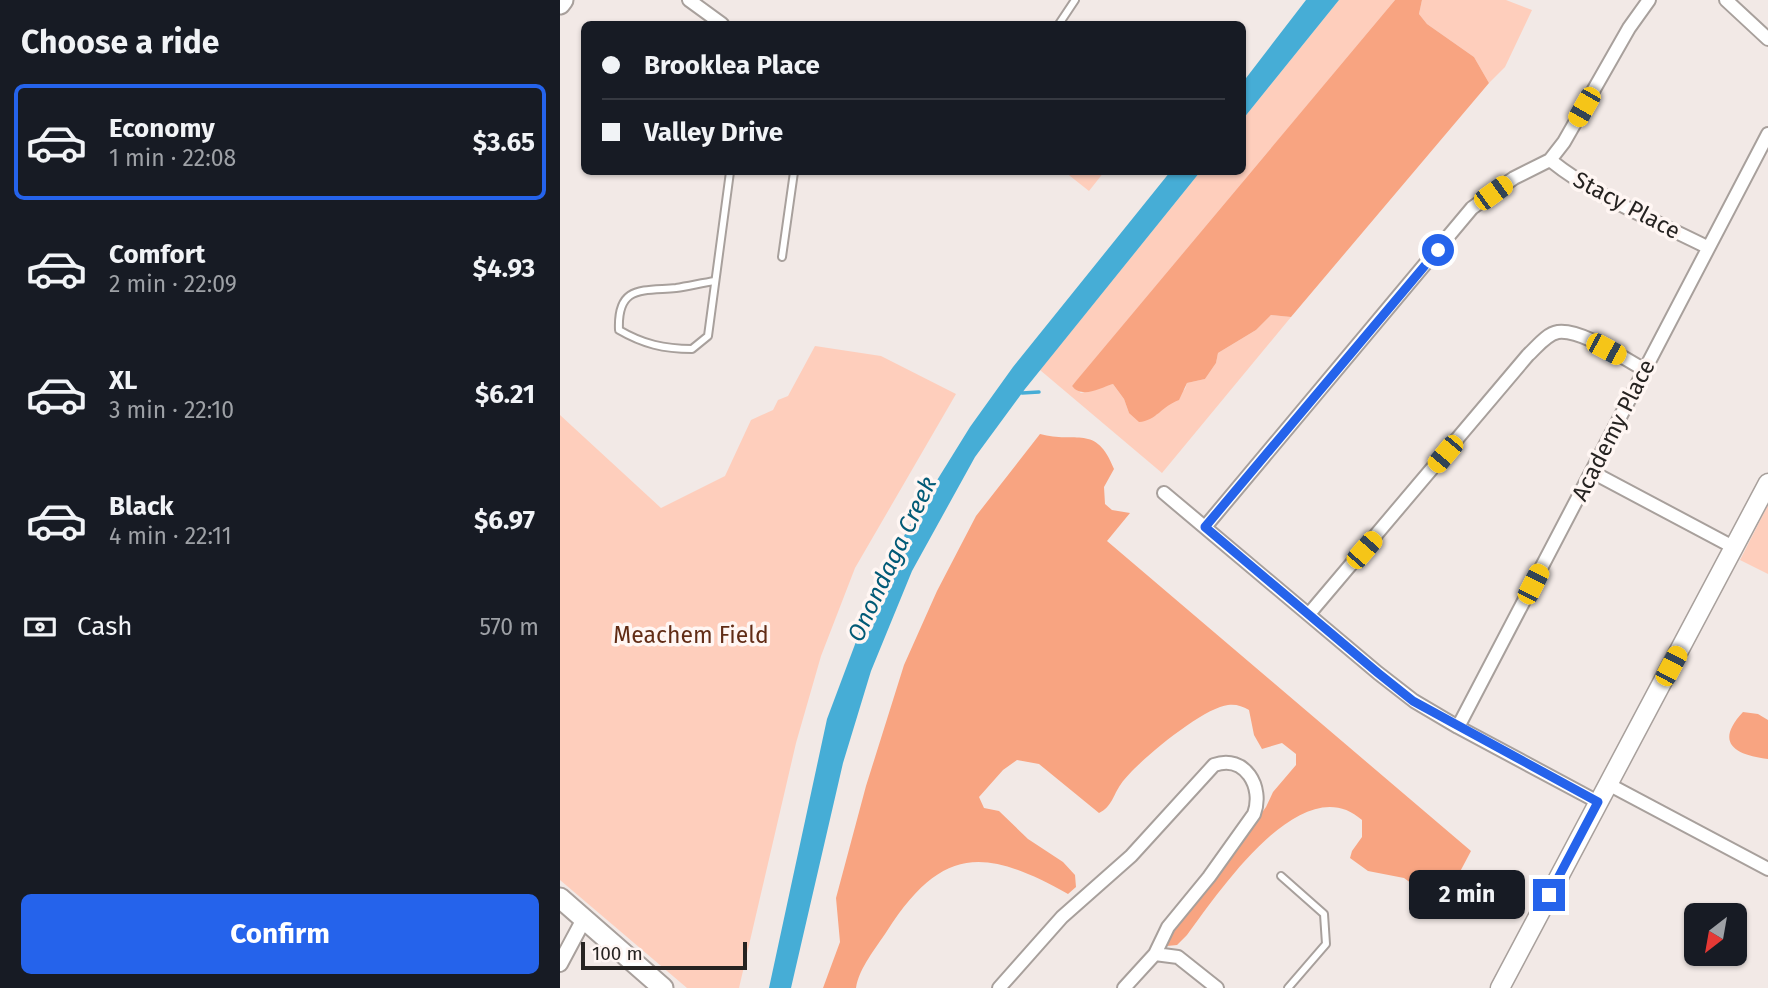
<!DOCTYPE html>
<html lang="en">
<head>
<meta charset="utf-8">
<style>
  :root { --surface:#171b24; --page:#242831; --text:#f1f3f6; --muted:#9ea1a6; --line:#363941; --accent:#2563eb }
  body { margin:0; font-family:"Fira Sans",sans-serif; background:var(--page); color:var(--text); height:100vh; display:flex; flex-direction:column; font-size:26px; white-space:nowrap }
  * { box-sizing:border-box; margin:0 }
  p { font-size:23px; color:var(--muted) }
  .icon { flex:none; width:38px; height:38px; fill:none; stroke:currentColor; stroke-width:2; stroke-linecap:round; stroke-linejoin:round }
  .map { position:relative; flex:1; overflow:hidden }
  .details { display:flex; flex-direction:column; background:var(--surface); width:560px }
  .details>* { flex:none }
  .hud { position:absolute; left:21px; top:21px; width:665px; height:154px; border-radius:10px; box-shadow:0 2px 5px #0004; display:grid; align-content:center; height:154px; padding:0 21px; background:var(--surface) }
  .needle { width:46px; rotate:211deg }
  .fabs { position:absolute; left:1124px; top:903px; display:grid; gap:14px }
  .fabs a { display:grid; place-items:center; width:63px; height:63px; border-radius:10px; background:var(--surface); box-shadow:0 2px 5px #0004; font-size:35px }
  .scale { position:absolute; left:21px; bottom:18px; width:166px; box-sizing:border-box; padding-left:7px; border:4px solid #262321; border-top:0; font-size:19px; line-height:24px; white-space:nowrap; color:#262321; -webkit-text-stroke:5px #fff6f3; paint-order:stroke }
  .end { position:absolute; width:32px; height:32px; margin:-16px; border:9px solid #2563eb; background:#fff; box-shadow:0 0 0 4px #fff }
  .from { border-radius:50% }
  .bubble { position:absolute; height:49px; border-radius:10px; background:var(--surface); box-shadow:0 2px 5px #0004; font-size:23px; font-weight:700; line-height:49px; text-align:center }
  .car { position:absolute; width:21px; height:42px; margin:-21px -10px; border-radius:9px; box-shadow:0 0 5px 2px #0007; background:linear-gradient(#f5c518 24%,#345 0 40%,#f5c518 0 76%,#345 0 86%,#f5c518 0) }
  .hud b { display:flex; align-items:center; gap:24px; height:66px; font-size:26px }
  .hud b+b { border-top:2px solid var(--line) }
  .hud i { width:18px; height:18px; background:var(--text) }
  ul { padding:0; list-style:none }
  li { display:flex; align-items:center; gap:21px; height:116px; margin:0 14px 10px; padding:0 7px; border:4px solid transparent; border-radius:10px }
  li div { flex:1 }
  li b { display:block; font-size:26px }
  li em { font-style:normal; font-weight:700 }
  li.selected { border-color:var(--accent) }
  li>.icon { width:63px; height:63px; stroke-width:1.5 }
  h2 { padding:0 21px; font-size:32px; line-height:84px }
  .pay { display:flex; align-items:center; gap:18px; height:77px; padding:0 21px; font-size:26px }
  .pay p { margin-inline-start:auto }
  .primary-button { display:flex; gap:14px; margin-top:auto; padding:14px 21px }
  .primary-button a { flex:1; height:80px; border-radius:10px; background:var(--accent); color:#fff; font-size:28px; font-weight:700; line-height:80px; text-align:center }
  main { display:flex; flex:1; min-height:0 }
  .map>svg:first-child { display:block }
  .green { fill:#fecebc }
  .forest { fill:#f8a481 }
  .water { fill:#46add6 }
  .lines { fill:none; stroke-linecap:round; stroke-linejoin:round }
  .stream { stroke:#46add6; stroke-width:3.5 }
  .service-casing { stroke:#a8a09c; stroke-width:10 }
  .minor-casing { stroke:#a8a09c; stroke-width:16 }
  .tertiary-casing { stroke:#a8a09c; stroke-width:18 }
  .secondary-casing { stroke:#a8a09c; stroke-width:21 }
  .primary-casing { stroke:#a8a09c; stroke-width:23 }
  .service { stroke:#fff; stroke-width:6 }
  .minor { stroke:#fff; stroke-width:12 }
  .tertiary { stroke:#fff; stroke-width:14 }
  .secondary { stroke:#fff; stroke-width:18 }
  .primary { stroke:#fff; stroke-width:19 }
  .route { stroke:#2563eb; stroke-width:9 }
  .labels { text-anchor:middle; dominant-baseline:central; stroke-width:7; stroke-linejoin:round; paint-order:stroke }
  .street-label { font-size:23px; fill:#262321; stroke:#fff6f3 }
  .park-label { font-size:23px; fill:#612c15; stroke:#fff6f3 }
  .water-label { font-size:24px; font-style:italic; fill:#015a76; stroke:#fff6f3 }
</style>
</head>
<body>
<main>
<section class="details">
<h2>Choose a ride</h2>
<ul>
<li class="selected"><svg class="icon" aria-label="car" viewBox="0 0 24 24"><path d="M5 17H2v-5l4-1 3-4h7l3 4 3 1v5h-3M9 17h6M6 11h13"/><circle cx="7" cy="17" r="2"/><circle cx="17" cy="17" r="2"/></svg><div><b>Economy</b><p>1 min · 22:08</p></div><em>$3.65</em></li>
<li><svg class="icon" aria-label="car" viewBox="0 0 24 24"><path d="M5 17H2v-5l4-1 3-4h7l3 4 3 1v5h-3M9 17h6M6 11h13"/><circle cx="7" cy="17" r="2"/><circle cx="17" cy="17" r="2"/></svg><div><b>Comfort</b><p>2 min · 22:09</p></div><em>$4.93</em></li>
<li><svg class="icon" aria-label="car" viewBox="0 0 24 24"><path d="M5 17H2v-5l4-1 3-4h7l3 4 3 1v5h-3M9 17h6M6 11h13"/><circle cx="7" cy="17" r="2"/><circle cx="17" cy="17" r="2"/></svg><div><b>XL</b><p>3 min · 22:10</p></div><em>$6.21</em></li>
<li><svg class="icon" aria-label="car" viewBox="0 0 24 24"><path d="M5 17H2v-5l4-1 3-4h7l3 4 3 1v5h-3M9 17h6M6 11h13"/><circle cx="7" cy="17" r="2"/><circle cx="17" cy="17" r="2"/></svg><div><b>Black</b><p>4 min · 22:11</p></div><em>$6.97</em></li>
</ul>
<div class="pay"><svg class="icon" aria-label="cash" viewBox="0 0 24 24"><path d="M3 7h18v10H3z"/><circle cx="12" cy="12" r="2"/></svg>Cash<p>570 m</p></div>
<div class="primary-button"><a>Confirm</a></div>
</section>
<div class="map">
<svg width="1208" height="988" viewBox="0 0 1208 988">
  <rect width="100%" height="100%" fill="#f2e9e6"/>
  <!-- green -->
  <path class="green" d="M779 0H835L512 386 521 393 553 384 564 399 569 413 596 415 625 389 627 383 645 379 656 363 658 353 696 330 711 315 731 317 602 473 480 370 640 172H682L683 119Z
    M862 0H946L972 10 945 67 929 83 914 57 867 24 859 14Z
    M505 172H544L529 191Z
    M255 346 321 356 396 394 295 568 261 656 236 743 179 988H127L0 880V415L101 508 165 476 191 420 213 410 218 400 228 396Z
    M1208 505V574L1180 560Z"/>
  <!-- forest -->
  <path class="forest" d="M835 0H862L859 14 867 24 914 57 929 83 731 317 711 315 696 330 658 353 656 363 645 379 627 383 619 400C602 406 596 421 579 422L569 413 564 399 553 384C540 388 522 399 512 386L516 381Z
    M480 434C516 444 536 423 554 469L544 487 545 504 552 510 570 513 547 541 911 851 894 883 862 891 844 878 808 871 790 858 792 851 802 837V820C742 766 658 894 627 935L617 945 607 946 606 942 706 807 713 792 736 765V754L722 743 702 749 694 735 689 710C682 706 676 704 668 705 644 707 575 763 561 784 553 795 552 807 539 813L479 764 457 760 443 770 419 797 424 808 439 811 468 839 503 862 515 875 516 887 508 894C424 847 382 846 327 931 316 948 299 968 296 988H263L280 942 276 898 306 786 344 665 377 591 416 516Z
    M1183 712 1198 714 1208 720V759C1175 755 1154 743 1183 712Z"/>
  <!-- water -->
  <path class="water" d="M746 0H779L683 119V82Z
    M610 172H640L465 389 415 457 352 571 311 671 283 763 231 988H209L267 719 303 623 326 570 353 519 410 427 453 367Z"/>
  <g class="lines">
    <!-- stream -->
    <path class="stream" d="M462 393 479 392"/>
    <!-- service casing -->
    <g class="service-casing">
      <path id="service" d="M499 24 515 0
        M222 257 234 172
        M155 281C142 283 129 286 116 288 82 291 57 285 59 330 83 344 104 349 132 349L148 336 170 172
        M721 876 764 914 766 944 728 988"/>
    </g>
    <!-- minor casing -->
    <g class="minor-casing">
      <path id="minor" d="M129 0 162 24
        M1166 0 1208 39
        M990 160C1036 197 1095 221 1147 247
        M1032 472 1175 548
        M604 493 818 673 854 701 898 727 1038 802
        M645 527 912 208 954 178 990 160 1004 142 1069 28 1089 0
        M749 614 968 355C976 348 986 334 998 332 1022 329 1064 359 1085 370
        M898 727 1208 134
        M1048 784 1208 869
        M595 954 618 957 657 988
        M439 988 502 917 571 856 654 765C685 754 704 787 694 814L649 877 608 927 595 954 564 988"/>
    </g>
    <!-- tertiary casing -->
    <g class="tertiary-casing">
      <path id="tertiary" d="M0 964 24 919"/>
    </g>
    <!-- secondary casing -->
    <g class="secondary-casing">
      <path id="secondary" d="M940 988 1208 483"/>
    </g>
    <!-- primary casing -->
    <g class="primary-casing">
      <path id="primary" d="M0 4 3 0
        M0 898 103 988"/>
    </g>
    <!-- service -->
    <use href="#service" class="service"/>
    <!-- minor -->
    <use href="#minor" class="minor"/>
    <!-- tertiary -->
    <use href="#tertiary" class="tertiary"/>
    <!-- secondary -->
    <use href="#secondary" class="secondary"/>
    <!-- primary -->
    <use href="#primary" class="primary"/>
  </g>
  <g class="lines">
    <!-- route -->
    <path class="route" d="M878 250 645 527 818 673 853 701 1038 802 989 895"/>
  </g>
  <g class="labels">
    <!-- street labels -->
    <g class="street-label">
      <text transform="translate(1067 205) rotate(28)">Stacy Place</text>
      <text transform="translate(1053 430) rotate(-63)">Academy Place</text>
    </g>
    <!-- park labels -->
    <g class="park-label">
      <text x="131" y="635">Meachem Field</text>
    </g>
    <!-- water labels -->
    <g class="water-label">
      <text transform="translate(332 559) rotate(-65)">Onondaga Creek</text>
    </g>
  </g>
</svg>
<div class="fabs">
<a><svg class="needle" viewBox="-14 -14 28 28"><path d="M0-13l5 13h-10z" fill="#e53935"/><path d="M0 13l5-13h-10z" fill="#9ea1a6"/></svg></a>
</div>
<div class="scale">100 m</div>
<i class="end from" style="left:878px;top:250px"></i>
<i class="end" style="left:989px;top:895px"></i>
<div class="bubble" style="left:849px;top:870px;width:116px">2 min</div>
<i class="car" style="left:1024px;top:107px;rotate:210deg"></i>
<i class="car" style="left:933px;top:193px;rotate:54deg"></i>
<i class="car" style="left:1046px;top:349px;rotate:118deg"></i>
<i class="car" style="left:885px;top:454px;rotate:220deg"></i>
<i class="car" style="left:804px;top:550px;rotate:41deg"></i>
<i class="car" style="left:973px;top:584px;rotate:27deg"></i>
<i class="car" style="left:1111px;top:666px;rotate:28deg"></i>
<div class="hud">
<b><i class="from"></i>Brooklea Place</b>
<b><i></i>Valley Drive</b>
</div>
</div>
</main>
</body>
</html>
